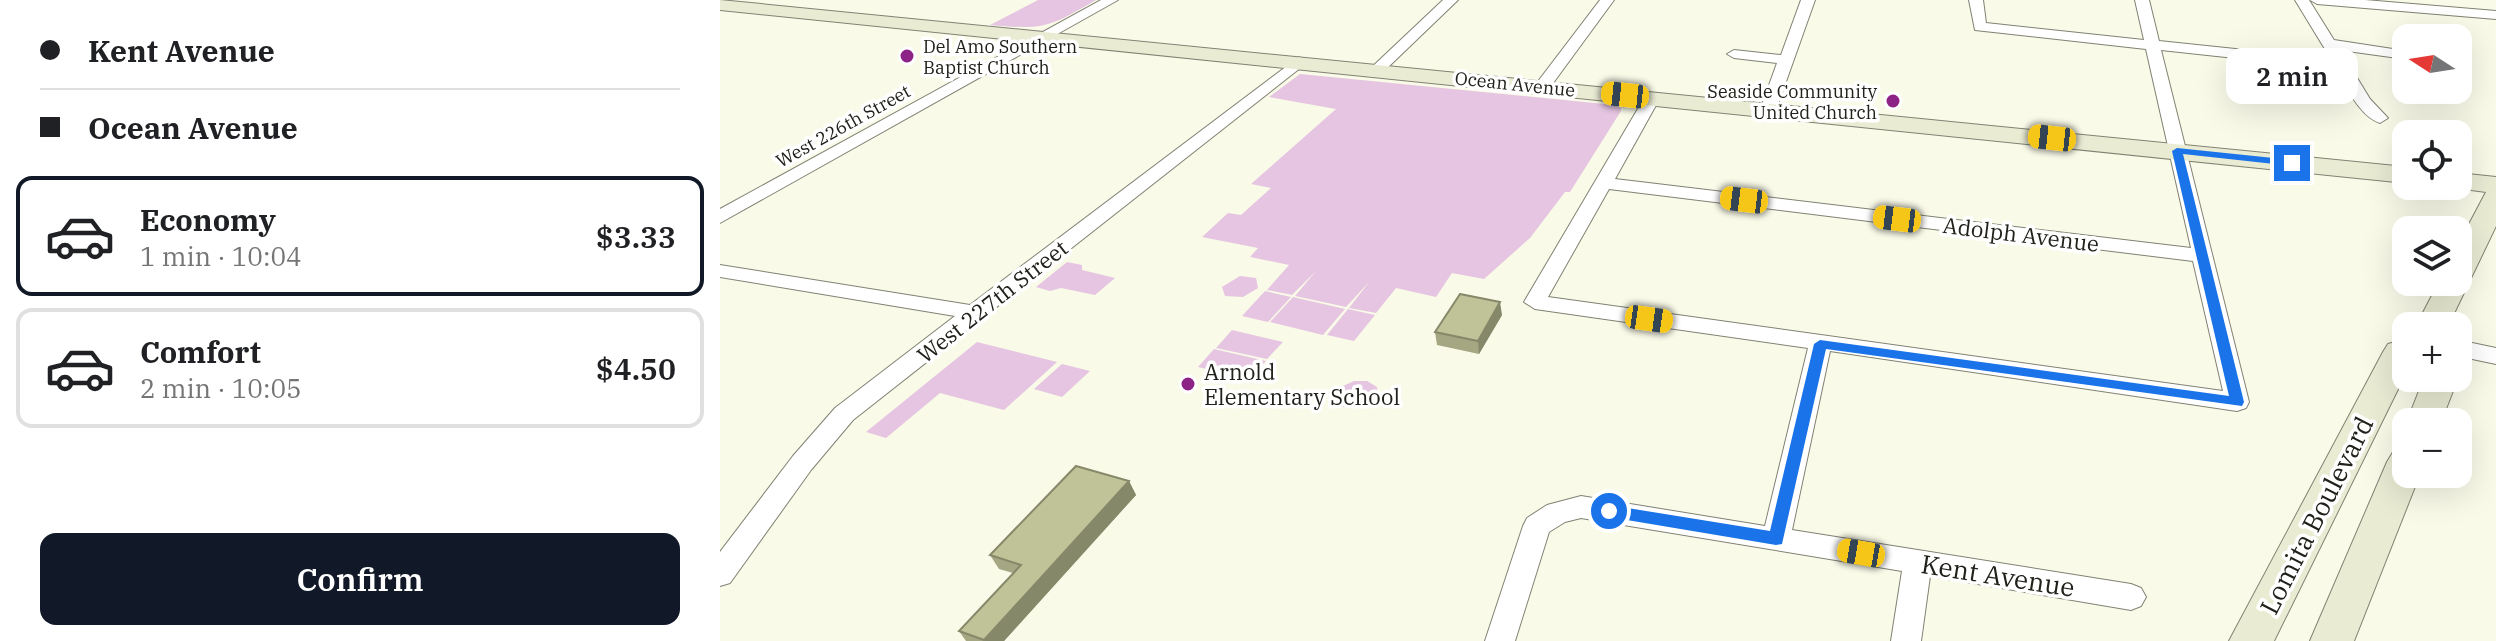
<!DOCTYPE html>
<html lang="en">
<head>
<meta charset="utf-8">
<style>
  :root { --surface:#fff; --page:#f6f6f6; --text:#202124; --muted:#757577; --line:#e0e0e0; --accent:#111827 }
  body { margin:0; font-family:"IBM Plex Serif",serif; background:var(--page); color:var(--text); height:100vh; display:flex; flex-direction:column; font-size:30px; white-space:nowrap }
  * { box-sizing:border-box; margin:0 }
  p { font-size:26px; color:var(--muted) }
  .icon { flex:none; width:44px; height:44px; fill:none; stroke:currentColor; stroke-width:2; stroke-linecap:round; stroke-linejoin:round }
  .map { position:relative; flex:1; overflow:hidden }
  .drawer { display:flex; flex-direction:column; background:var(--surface); width:720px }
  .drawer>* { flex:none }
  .banner { display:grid; align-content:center; height:176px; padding:0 40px; background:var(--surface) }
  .needle { width:52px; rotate:282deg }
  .controls { position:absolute; left:1672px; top:24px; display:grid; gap:16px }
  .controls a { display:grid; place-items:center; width:80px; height:80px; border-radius:16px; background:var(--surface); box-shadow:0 8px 32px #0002; font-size:40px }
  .end { position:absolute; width:36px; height:36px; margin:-18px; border:10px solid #1a73e8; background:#fff; box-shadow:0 0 0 4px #fff }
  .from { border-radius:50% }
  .bubble { position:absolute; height:56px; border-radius:16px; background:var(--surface); box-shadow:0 8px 32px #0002; font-size:26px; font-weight:600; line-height:56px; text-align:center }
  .car { position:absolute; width:24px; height:48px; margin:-24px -12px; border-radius:10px; box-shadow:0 0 6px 2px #0007; background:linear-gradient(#f5c518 24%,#345 0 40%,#f5c518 0 76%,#345 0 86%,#f5c518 0) }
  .banner b { display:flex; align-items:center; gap:28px; height:76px; font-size:30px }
  .banner b+b { border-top:2px solid var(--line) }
  .banner i { width:20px; height:20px; background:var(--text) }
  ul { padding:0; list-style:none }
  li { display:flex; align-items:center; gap:24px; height:120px; margin:0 16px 12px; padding:0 24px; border:4px solid var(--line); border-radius:16px }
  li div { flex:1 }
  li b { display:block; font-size:30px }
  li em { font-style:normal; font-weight:600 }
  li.selected { border-color:var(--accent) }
  li>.icon { width:72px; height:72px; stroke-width:1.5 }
  .cta { display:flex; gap:16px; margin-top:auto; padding:16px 40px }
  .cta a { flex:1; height:92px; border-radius:16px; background:var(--accent); color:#fff; font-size:32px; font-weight:600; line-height:92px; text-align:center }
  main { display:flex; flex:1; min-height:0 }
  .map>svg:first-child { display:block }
  .green { fill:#e5c5e1 }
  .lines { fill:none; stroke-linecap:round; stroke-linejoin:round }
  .street-casing { stroke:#818273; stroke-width:2 }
  .secondary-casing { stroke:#818273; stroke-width:2 }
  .street { fill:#fff; fill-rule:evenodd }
  .secondary { fill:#eaebd3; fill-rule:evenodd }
  .wall { fill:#a5a782 }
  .shaded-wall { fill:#86886a }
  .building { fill:#c0c297; stroke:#86886a; stroke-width:2 }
  .route { fill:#1a73e8 }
  .poi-dot { fill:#8d2287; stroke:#fff; stroke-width:3 }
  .labels { text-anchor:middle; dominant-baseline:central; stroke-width:7; stroke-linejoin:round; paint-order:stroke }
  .far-poi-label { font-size:18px; fill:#21211b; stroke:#fff; text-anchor:start }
  .far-street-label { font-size:18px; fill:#21211b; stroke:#fff }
  .street-label { font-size:22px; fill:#21211b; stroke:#fff }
  .poi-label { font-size:22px; fill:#21211b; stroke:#fff; text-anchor:start }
  .near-street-label { font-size:26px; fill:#21211b; stroke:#fff }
</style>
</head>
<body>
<main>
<section class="drawer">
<div class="banner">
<b><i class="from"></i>Kent Avenue</b>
<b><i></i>Ocean Avenue</b>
</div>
<ul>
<li class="selected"><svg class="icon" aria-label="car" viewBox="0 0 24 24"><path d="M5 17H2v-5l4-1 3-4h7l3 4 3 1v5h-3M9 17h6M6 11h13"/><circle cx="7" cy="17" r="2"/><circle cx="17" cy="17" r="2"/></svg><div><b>Economy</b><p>1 min · 10:04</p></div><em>$3.33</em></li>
<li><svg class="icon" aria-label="car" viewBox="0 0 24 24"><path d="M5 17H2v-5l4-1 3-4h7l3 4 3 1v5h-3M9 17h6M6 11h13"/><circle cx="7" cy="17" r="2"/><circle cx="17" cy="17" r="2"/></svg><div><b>Comfort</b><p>2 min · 10:05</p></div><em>$4.50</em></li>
</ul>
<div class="cta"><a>Confirm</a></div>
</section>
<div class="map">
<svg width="1776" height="641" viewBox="0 0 1776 641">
  <rect width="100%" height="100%" fill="#f9fae8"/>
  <!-- green -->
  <path class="green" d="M318 0H376C329 27 326 30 270 25Z
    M580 74 894 105 901 108V111L850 192H845L810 238 764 279 732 273 716 297 676 288 656 313 629 308 649 282 626 307 575 296 596 271 572 295 547 290 569 265 530 257 538 248 482 237 508 213 521 215 551 188 531 184 616 109 549 97Z
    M347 262 362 265V270L395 278 375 295 341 288 330 291 316 287Z
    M520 276 536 278 538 288 523 297 505 296 502 287Z
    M545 291 571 297 548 322 522 316Z
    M573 297 625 309 603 335 550 322Z
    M628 309 655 315 634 341 607 335Z
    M512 330 563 342 547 359 496 348Z
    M257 342 337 362 284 410 220 393 166 438 146 432Z
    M494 349 546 361 530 379 478 367Z
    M342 364 370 371 342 397 314 389Z
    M634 381H647L657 387 658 396 642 408 621 407 616 394 623 386Z"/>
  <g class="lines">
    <!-- street casing -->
    <g class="street-casing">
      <path id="street" d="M381 0H398L0 223V209Z
        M723 0H738L662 73H652V67Z
        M880 0H894L828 90H816V84Z
        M1081 0H1095L1056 110 1048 115 1042 113 1040 110 1057 63 1014 58 1007 54 1014 50 1061 55Z
        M1249 0H1263L1266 23 1424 40 1415 0H1429L1439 41 1611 59 1575 0H1589L1614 40 1686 51 1685 59 1620 50 1650 99 1668 118 1660 123C1639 116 1627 87 1616 69L1441 50 1529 402 1526 408 1517 411 1110 351 1072 530 1411 584 1421 588 1426 597 1421 606 1411 610 1210 576 1201 641H1171L1182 571 861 518 845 522 829 532 795 641H765L803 526 807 518 827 505 861 496 1045 526 1088 348 815 309 804 302 926 95H938L940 98 895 179 1471 248 1426 49 1255 30ZM889 189 1473 261 1503 391 828 297Z
        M1590 0H1645L1776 11V19L1597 4Z
        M579 57 587 62 584 65 133 420 91 470 10 583 0 586V552L73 456 115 408 235 316 0 277V265L250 305Z
        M1738 340 1776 348V364L1738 356Z"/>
    </g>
    <!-- secondary casing -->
    <g class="secondary-casing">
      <path id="secondary" d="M0 0 1686 167V183L0 10Z
        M1738 173 1776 177V226L1728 326H1696L1719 282H1738V245L1766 192 1729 187 1738 186Z
        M1686 339V373L1554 641H1509L1663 352 1668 344Z
        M1704 378H1738L1721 422 1686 424Z
        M1686 448V474H1700L1634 641H1590L1667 462 1673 452Z"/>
    </g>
    <!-- street -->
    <use href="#street" class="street"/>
    <!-- secondary -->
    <use href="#secondary" class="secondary"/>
  </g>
  <!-- wall -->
  <path class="wall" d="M782 315 759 354 717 345 715 332Z
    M409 481 416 495 284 641H246L239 631 293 573 279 569 270 555Z"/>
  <!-- shaded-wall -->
  <path class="shaded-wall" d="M780 302 782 315 759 354 758 341Z
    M409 481 416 495 284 641H265L264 640Z"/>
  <!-- building -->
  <path class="building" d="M740 294 780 302 758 341 715 332Z
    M356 466 409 481 264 640 239 631 301 565 270 555Z"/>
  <!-- route -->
  <path class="route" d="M1457 148 1572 160 1577 163 1572 166 1463 154 1524 402 1522 406 1106 349 1062 544 1056 545 883 516 881 511 889 505 1050 531 1094 344 1100 340 1509 396 1452 151Z"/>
  <!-- markers -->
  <g class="poi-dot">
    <circle cx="187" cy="56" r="8"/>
    <circle cx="1173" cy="101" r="8"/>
    <circle cx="468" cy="384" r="8"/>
  </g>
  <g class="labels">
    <!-- far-poi labels -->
    <g class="far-poi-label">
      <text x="203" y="46">Del Amo Southern<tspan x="203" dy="21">Baptist Church</tspan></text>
      <text x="1157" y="91" text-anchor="end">Seaside Community<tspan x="1157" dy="21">United Church</tspan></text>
    </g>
    <!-- far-street labels -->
    <g class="far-street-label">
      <text transform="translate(795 84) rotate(6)">Ocean Avenue</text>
      <text transform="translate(123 126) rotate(-29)">West 226th Street</text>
    </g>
    <!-- street labels -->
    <g class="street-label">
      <text transform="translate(1301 234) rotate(7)">Adolph Avenue</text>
      <text transform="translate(272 301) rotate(-38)">West 227th Street</text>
    </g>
    <!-- poi labels -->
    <g class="poi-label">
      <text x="484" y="371">Arnold<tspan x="484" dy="25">Elementary School</tspan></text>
    </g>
    <!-- near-street labels -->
    <g class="near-street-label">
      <text transform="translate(1596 515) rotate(-63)">Lomita Boulevard</text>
      <text transform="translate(1278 575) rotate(9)">Kent Avenue</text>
    </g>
  </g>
</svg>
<div class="controls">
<a><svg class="needle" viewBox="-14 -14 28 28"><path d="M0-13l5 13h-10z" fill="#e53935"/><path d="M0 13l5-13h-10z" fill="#757577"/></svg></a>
<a><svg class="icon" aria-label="locate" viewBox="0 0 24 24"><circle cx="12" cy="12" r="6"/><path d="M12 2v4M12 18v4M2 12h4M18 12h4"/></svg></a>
<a><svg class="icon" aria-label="layers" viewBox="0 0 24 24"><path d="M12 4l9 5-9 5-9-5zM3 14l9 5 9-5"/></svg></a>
<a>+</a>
<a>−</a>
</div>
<i class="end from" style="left:889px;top:511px"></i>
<i class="end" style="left:1572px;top:163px"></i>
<div class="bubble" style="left:1506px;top:48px;width:132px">2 min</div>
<i class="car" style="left:905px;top:95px;rotate:276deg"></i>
<i class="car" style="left:1332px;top:138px;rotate:276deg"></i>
<i class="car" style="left:1024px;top:200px;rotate:277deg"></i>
<i class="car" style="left:1177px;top:219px;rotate:277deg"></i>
<i class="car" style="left:929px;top:319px;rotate:98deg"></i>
<i class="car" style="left:1141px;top:553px;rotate:280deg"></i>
</div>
</main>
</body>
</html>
